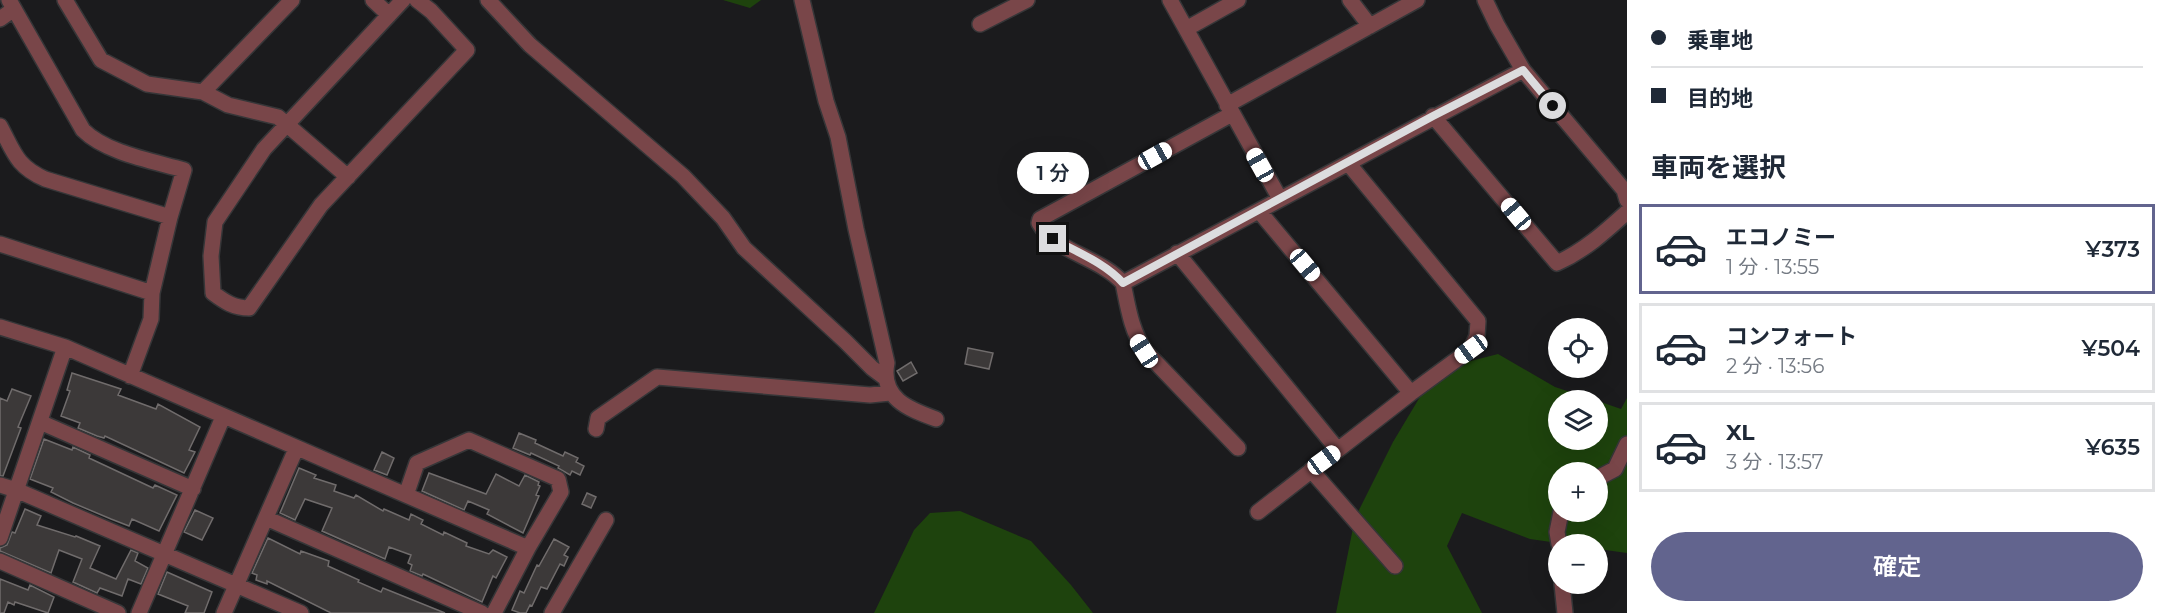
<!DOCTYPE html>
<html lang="ja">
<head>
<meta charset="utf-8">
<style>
  :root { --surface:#fff; --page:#f2f2f3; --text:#1f2937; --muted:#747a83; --line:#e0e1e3; --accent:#62648e }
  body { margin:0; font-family:Montserrat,"Noto Sans JP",sans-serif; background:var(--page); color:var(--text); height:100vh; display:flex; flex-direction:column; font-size:22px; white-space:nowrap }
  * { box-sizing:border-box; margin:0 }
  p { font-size:20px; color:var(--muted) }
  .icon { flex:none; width:33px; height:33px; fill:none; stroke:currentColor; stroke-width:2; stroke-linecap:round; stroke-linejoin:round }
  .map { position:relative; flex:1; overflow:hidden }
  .panel { display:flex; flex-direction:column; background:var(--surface); width:540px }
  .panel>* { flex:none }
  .guide { display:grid; align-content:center; height:132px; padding:0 24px; background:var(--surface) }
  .buttons { position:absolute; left:1548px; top:318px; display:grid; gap:12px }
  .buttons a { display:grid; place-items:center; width:60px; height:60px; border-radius:50%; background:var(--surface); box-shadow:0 6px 24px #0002; font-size:30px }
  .end { position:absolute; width:27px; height:27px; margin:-14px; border:8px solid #dcdcde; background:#111; box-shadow:0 0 0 3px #111 }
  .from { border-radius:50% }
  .bubble { position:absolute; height:42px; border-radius:21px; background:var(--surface); box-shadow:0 6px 24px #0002; font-size:20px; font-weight:600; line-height:42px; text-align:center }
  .car { position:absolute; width:18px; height:36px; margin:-18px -9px; border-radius:8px; box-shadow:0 0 4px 2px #0007; background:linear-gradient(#fff 24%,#345 0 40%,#fff 0 76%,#345 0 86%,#fff 0) }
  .guide b { display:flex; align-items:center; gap:21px; height:57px; font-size:22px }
  .guide b+b { border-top:2px solid var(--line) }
  .guide i { width:15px; height:15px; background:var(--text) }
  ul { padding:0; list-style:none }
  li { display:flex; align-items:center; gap:18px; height:90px; margin:0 12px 9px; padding:0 12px; border:3px solid var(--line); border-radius:0px }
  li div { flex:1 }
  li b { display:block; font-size:22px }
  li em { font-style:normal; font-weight:600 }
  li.selected { border-color:var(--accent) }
  li>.icon { width:54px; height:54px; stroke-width:1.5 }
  h2 { padding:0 24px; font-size:27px; line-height:72px }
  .action { display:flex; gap:12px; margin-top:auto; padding:12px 24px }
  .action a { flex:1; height:69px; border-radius:36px; background:var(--accent); color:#fff; font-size:24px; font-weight:600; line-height:69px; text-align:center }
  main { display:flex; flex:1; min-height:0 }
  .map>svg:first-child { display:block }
  .green { fill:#1e430d; fill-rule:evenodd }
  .building { fill:#3c3939; stroke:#706c6c; stroke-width:1.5 }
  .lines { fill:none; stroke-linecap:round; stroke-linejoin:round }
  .minor-casing { stroke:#363638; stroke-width:18 }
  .minor { stroke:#794649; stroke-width:15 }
  .route { stroke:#dcdcde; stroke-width:8 }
</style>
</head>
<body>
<main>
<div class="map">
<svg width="1627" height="613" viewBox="0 0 1627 613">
  <rect width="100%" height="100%" fill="#1b1b1d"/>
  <!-- green -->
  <path class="green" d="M723 0H761L750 8Z
    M1498 354 1555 387 1595 400H1558V440H1598V401L1621 409 1627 398V553L1598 549V544H1565L1530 539 1462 513 1447 546 1482 613H1336L1355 518 1393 442 1436 370ZM1558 472H1598V512H1558Z
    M960 511 1031 541 1071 585 1093 613H874L914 530 930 513Z"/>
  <!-- building -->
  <path class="building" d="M968 348 993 353 989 369 965 364Z
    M911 362 917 373 903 381 897 371Z
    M72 373 121 389 118 395 156 409 158 404 200 427 189 450 195 452 184 473 105 436 104 438 97 436 78 428 80 423 61 416 70 391 67 390Z
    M12 389 31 396 18 427 21 428 3 476H0V398L7 401Z
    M519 433 536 440 535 443 563 456 565 452 578 458 576 462 584 466 580 475 572 471 570 475 558 468 559 466 531 453 530 455 513 448Z
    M44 439 72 450 73 447 90 455 89 458 153 488 155 485 177 495 159 531 132 519 129 526 111 519 73 503 51 492 53 488 30 479Z
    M382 452 394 458 387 475 374 470Z
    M299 468 316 475 314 478 336 485 334 491 354 498 356 495 383 511 384 509 409 520 411 514 423 520 421 524 443 535 444 532 467 543 466 546 489 554 493 550 507 557 496 578 493 576 482 602 423 574 422 576 410 571 412 565 408 563 411 555 389 547 385 559 322 531 332 508 305 499 295 520 280 513Z
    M429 473 486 494 496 474 519 486 525 475 539 482 538 485 540 486 536 495 539 496 523 533 487 514 489 510 468 501 464 510 422 491Z
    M587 493 596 497 591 508 582 504Z
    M25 509 41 516 37 525 75 537 76 536 100 546 90 568 116 579 131 550 138 553 135 561 148 568 141 584 128 579 122 596 100 588 97 593 73 582 82 559 59 550 51 573 0 551V548L7 545 12 532 15 533Z
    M195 510 213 518 202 540 184 532Z
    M268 538 300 554 301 551 329 561 328 566 359 580 358 582 381 592 383 588 445 613H331L267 581V584L256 580 257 575 252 573Z
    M554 539 569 547 564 555 568 557 564 566 560 564 547 589 541 587 532 606 530 605 526 613H520L512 610 520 591 524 593 537 565 539 566Z
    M167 572 212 592 204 613H185L188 606 158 594Z
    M0 579 28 590 30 585 54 597 48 613 15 602 14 605 8 602 4 613H0Z"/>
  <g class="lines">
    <!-- minor casing -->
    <g class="minor-casing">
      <path id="minor" d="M9 0 83 130C106 153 153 161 184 170L170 217 152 293 151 319 130 376
        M65 0 101 60 147 84 203 92 228 105 278 117 348 177
        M373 0 389 15
        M403 0 264 149 215 222 211 256 213 293C225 302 234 308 249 308L321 205 467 50 431 11 417 0
        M488 0 530 45 683 176 723 218 744 248 845 341 872 368 884 377
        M802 0 826 101 838 137 856 229 887 363C880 398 908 409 936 419
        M1170 0 1280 199
        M1350 0 1370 26
        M1485 0 1497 25 1523 70 1624 190 1627 200
        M0 19 14 9
        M980 24 1027 0
        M1186 29 1238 0
        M203 92 292 0
        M1227 105 1417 0
        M1433 116 1557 263C1584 251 1605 232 1627 212
        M0 126C14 152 16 166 45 179L170 217
        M1259 211 1411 393
        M0 244 152 293
        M1177 253 1338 450
        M1123 283C1100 257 1055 252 1039 223L1040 219 1232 114
        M0 327 65 347 528 548
        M40 422 193 489
        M596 429 598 418 657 377 870 395 890 393
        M1238 448 1145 351C1131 330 1128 307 1123 283L1523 70
        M1311 470 1395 566
        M1598 478 1615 469 1627 444
        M0 485 16 490 301 613
        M406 495 417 463 469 440 558 479 561 492 528 548 494 613
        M1258 512 1411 393 1471 349 1477 336 1478 321 1348 163
        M266 518 482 613
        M0 538 65 347
        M1559 544 1557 532 1561 512
        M0 561 118 613
        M1562 584 1565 613
        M139 613 223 417
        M224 613 296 449
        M552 613 606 520"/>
    </g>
    <!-- minor -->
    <use href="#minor" class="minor"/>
  </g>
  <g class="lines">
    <!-- route -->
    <path class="route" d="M1053 239C1077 252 1105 263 1123 283L1433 116 1523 70 1553 106"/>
  </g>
</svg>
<div class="buttons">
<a><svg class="icon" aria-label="locate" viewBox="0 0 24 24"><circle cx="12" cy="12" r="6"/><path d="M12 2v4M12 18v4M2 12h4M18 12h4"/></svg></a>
<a><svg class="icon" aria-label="layers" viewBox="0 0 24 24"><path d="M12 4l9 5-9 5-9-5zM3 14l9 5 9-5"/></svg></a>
<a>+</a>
<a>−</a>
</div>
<i class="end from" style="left:1553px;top:106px"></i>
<i class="end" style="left:1053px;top:239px"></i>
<div class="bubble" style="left:1017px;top:152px;width:72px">1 分</div>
<i class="car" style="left:1155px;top:156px;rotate:61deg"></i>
<i class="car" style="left:1260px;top:165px;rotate:331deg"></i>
<i class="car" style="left:1516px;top:214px;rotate:320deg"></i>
<i class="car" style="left:1305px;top:265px;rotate:140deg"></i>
<i class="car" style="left:1471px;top:349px;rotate:234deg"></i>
<i class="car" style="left:1144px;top:351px;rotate:327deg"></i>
<i class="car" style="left:1324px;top:460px;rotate:54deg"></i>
</div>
<section class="panel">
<div class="guide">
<b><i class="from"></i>乗車地</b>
<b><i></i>目的地</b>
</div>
<h2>車両を選択</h2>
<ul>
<li class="selected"><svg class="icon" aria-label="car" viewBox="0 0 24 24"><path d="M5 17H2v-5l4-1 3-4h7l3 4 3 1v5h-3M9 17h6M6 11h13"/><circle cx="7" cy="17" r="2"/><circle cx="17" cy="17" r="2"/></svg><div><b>エコノミー</b><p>1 分 · 13:55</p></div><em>¥373</em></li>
<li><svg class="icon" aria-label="car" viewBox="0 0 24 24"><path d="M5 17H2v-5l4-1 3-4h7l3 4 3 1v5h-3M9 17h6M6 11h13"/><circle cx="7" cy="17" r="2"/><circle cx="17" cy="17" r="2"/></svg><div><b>コンフォート</b><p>2 分 · 13:56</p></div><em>¥504</em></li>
<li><svg class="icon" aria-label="car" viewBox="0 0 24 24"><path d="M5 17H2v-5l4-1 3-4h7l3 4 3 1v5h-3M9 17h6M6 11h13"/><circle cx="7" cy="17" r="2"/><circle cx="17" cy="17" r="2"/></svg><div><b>XL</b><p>3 分 · 13:57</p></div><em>¥635</em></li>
</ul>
<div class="action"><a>確定</a></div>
</section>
</main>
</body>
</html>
